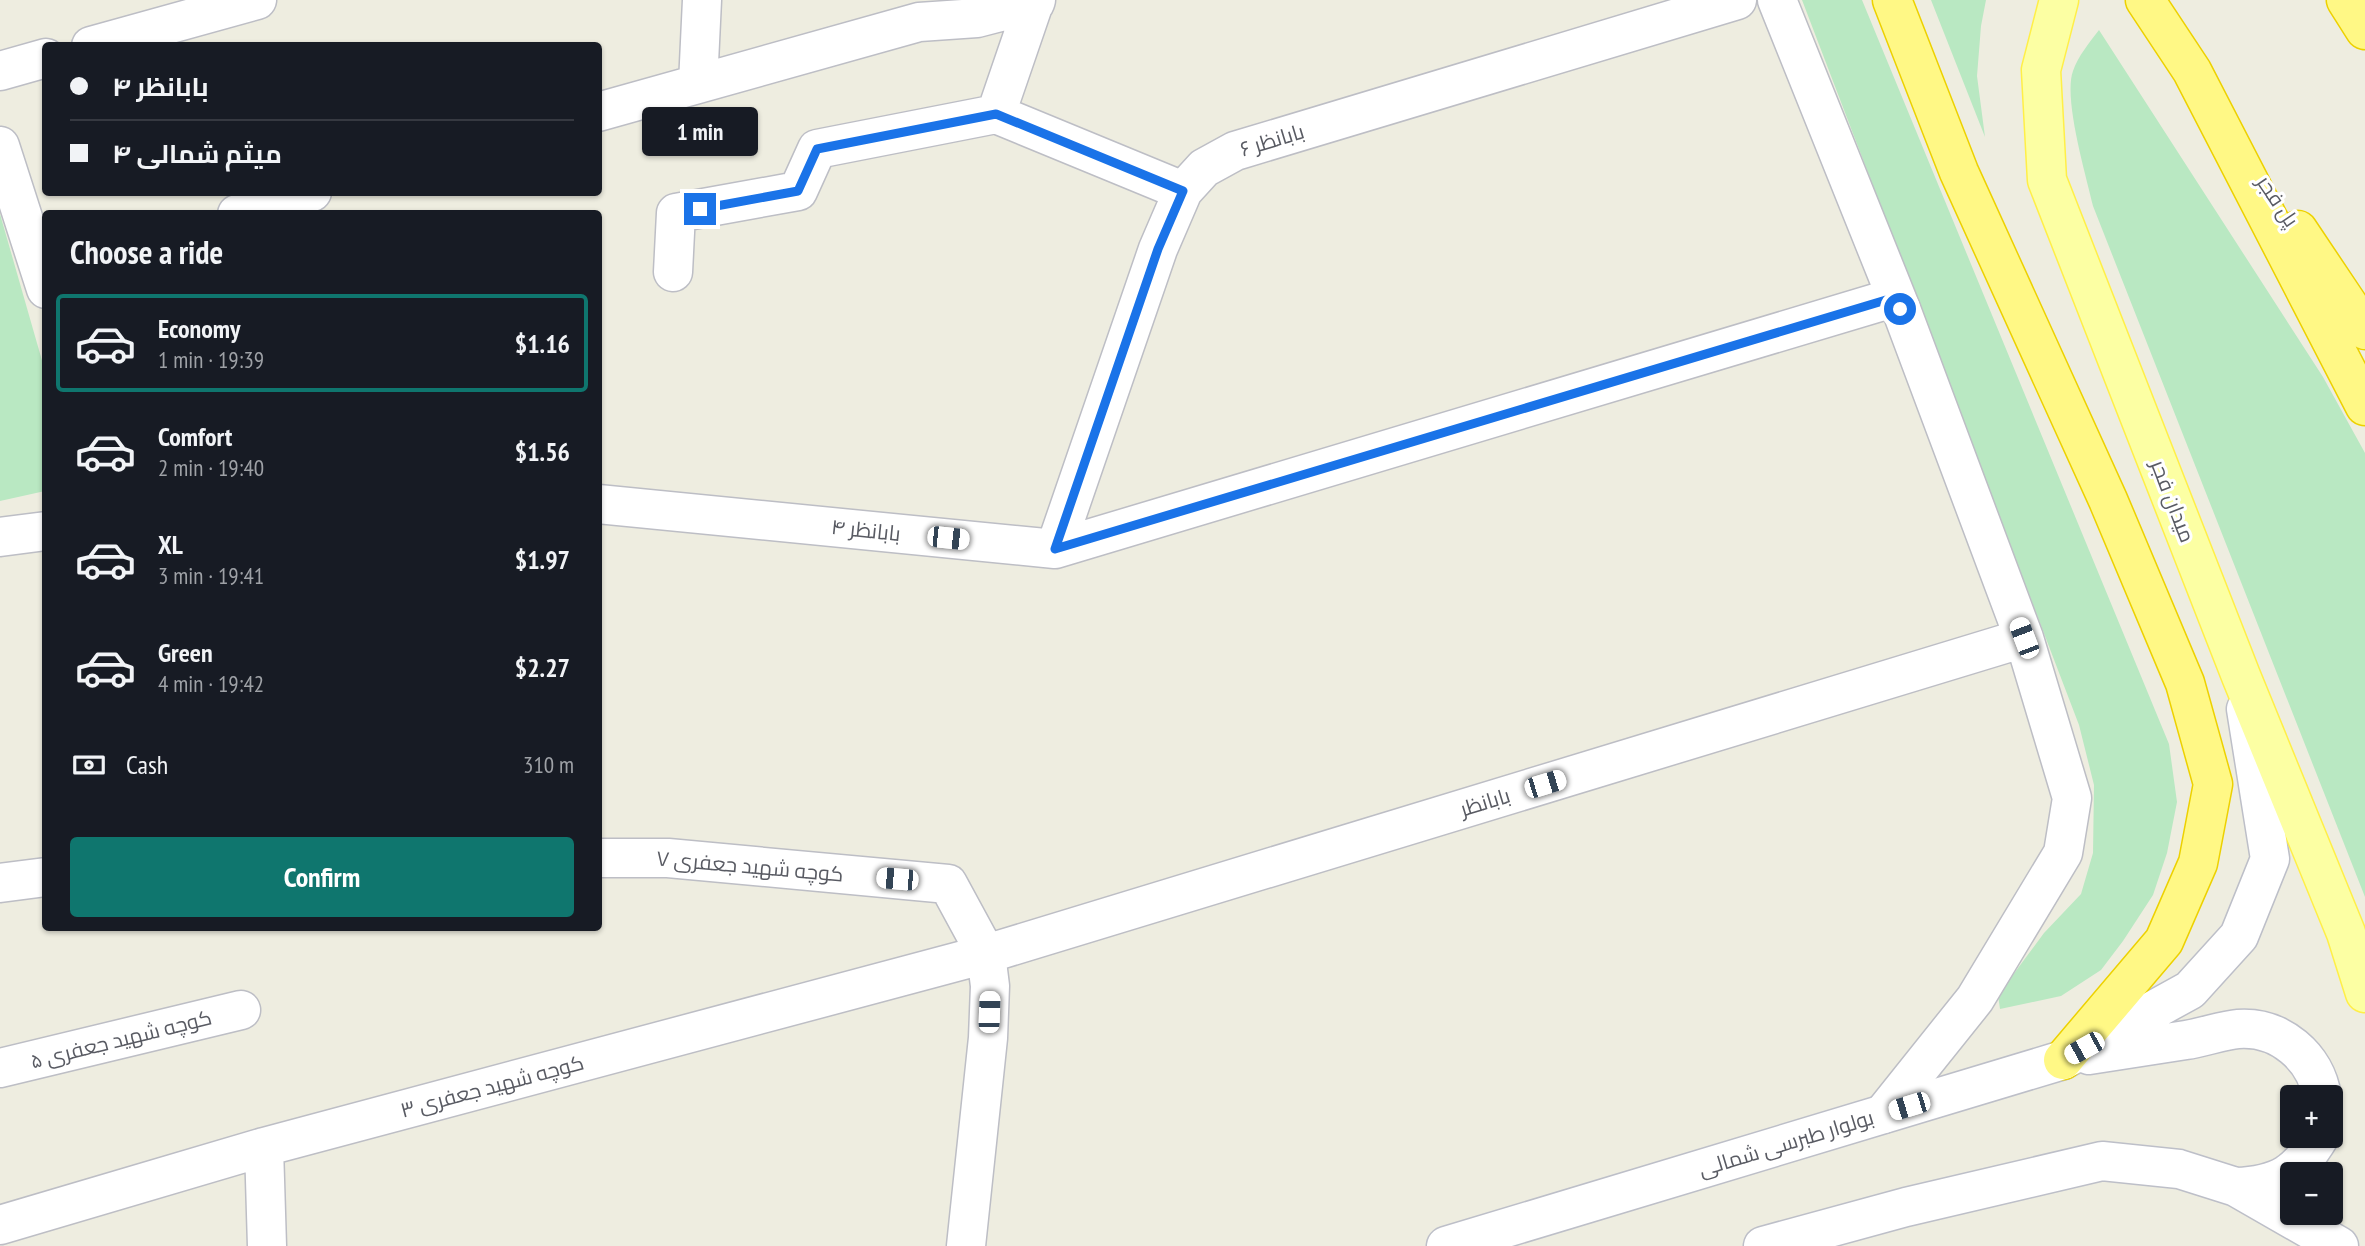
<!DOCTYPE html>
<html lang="en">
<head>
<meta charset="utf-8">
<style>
  :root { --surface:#171b24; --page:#242831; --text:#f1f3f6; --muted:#9ea1a6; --line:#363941; --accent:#0f766e }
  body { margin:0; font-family:"PT Sans Narrow",Cairo,sans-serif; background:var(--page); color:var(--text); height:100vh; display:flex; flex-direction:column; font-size:26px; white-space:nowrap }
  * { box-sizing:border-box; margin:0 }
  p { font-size:23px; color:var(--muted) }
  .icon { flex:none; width:38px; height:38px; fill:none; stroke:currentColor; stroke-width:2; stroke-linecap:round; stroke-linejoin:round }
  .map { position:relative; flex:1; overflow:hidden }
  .side { position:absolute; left:42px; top:210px; width:560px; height:721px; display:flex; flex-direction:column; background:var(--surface); border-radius:7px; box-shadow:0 2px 5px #0004 }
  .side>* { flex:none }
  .banner { position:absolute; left:42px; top:42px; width:560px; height:154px; border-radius:7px; box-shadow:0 2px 5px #0004; display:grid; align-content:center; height:154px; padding:0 28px; background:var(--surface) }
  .fabs { position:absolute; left:2280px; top:1085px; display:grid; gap:14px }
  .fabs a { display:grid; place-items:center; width:63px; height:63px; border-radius:7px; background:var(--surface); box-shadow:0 2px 5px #0004; font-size:35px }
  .end { position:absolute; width:32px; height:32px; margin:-16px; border:9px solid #1a73e8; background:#fff; box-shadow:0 0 0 4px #fff }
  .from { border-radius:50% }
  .bubble { position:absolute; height:49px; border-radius:7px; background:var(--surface); box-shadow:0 2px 5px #0004; font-size:23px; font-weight:600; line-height:49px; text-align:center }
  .car { position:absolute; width:21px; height:42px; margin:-21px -10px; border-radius:9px; box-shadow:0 0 5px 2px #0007; background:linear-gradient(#fff 24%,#345 0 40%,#fff 0 76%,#345 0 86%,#fff 0) }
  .banner b { display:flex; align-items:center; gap:24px; height:66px; font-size:26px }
  .banner b+b { border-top:2px solid var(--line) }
  .banner i { width:18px; height:18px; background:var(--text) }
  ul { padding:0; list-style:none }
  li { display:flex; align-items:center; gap:21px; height:98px; margin:0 14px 10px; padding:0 14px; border:4px solid transparent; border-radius:7px }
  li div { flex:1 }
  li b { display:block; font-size:26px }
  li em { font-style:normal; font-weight:600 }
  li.active { border-color:var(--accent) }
  li>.icon { width:63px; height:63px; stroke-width:1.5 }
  h2 { padding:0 28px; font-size:32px; line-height:84px }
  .pay { display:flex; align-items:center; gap:18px; height:77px; padding:0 28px; font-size:26px }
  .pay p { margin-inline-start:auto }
  .action { display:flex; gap:14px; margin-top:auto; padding:14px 28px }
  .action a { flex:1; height:80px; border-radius:7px; background:var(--accent); color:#fff; font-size:28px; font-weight:600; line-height:80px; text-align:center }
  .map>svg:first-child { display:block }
  .green { fill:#b9e8c2 }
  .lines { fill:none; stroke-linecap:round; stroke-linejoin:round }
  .street-casing { stroke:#bdbec5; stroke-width:41 }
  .secondary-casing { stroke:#bdbfc8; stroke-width:41 }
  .primary-casing { stroke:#ffef48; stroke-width:41 }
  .highway-casing { stroke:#edd100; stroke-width:41 }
  .street { stroke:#fff; stroke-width:38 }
  .secondary { stroke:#fff; stroke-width:38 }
  .primary { stroke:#fcffa3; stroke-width:38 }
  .highway { stroke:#fff885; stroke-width:38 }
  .route { stroke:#1a73e8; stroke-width:9 }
  .labels { text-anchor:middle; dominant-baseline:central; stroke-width:6; stroke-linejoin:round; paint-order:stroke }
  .street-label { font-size:21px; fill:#595b63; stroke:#fff }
</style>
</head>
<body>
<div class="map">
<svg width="2365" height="1246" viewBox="0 0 2365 1246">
  <rect width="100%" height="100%" fill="#eeede0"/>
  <!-- green -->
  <path class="green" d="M1802 0H1862L2169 744 2177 802 2167 853 2153 895 2123 941 2101 970 2061 996 2000 1009 1998 995 2044 933 2081 894 2093 853 2094 785 2079 725Z
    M1931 0H1986L1981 26 1977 76 1985 137Z
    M2099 30 2323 377 2365 453V897L2093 206C2086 175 2063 98 2073 71 2078 56 2090 42 2099 30Z
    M0 214 45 371V491L0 501Z"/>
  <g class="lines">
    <!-- street casing -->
    <g class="street-casing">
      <path id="street" d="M1777 0 1901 309 2024 638 2072 798 2063 853 1975 999 1883 1114
        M91 46 257 0
        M0 71 46 58
        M698 84 702 0
        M598 112 919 22 977 18 1035 3 1036 0
        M996 114 1183 191
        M0 146 46 289
        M237 214 312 192
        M673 272 676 213 798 191 817 149 996 114 1035 0
        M598 504 1055 549 1896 297
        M0 537 46 531
        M1055 549 1158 249 1183 191 1204 168 1235 151 1737 0
        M598 858H668L948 884 986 954 990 986 988 1038 966 1246
        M0 883 46 877
        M0 1068 241 1010
        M264 1147 267 1246
        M0 1225 264 1147 986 954 2024 638"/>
    </g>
    <!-- secondary casing -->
    <g class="secondary-casing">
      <path id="secondary" d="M2089 1055C2121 1050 2153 1045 2186 1040 2201 1038 2224 1030 2238 1029 2280 1026 2316 1057 2322 1097
        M2236 1187C2280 1185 2298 1173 2320 1136
        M1446 1246 2063 1060 2190 990 2239 936 2270 859 2246 709
        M1763 1246 1906 1207 2102 1161 2179 1169 2236 1187 2339 1246"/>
    </g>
    <!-- primary casing -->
    <g class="primary-casing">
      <path id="primary" d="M2059 0 2041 70 2047 180 2241 676 2346 933 2365 993"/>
    </g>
    <!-- highway casing -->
    <g class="highway-casing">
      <path id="highway" d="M1892 0 1959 172 2108 500 2185 683 2213 784 2198 863 2164 941 2063 1060
        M2145 0 2192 71 2365 406
        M2346 0 2365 30
        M2298 230 2365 330"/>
    </g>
    <!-- street -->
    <use href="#street" class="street"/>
    <!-- secondary -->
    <use href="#secondary" class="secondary"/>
    <!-- primary -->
    <use href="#primary" class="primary"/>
    <!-- highway -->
    <use href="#highway" class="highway"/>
  </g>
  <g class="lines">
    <!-- route -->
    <path class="route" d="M700 209 798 191 817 149 996 114 1183 191 1158 249 1055 549 1896 297 1900 309"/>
  </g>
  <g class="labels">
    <!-- street labels -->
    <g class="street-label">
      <text transform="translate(1272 140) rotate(-17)">بابانظر ۶</text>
      <text transform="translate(2278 201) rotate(56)">پل فجر</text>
      <text transform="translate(2173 501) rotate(69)">میدان فجر</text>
      <text transform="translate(866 530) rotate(6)">بابانظر ۴</text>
      <text transform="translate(1485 802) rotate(-17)">بابانظر</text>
      <text transform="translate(750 866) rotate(5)">کوچه شهید جعفری ۷</text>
      <text transform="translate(121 1039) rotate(-14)">کوچه شهید جعفری ۵</text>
      <text transform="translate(492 1086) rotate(-15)">کوچه شهید جعفری ۳</text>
      <text transform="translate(1786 1143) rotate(-17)">بولوار طبرسی شمالی</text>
    </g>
  </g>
</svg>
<div class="fabs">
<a>+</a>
<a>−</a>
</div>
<i class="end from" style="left:1900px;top:309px"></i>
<i class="end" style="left:700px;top:209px"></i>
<div class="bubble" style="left:642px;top:107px;width:116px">1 min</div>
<i class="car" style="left:948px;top:538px;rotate:96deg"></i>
<i class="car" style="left:2024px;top:638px;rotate:339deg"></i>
<i class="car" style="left:1545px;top:784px;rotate:73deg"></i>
<i class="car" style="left:897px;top:879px;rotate:275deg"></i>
<i class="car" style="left:989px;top:1012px;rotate:2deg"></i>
<i class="car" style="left:2084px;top:1048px;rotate:241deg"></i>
<i class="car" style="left:1909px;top:1106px;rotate:253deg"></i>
<div class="banner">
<b><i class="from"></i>بابانظر ۴</b>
<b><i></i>میثم شمالی ۴</b>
</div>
<section class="side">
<h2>Choose a ride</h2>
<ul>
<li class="active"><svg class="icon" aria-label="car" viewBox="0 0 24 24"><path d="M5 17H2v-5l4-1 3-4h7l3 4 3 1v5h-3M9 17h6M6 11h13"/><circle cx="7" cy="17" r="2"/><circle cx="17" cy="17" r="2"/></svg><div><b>Economy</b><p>1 min · 19:39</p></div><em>$1.16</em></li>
<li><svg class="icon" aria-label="car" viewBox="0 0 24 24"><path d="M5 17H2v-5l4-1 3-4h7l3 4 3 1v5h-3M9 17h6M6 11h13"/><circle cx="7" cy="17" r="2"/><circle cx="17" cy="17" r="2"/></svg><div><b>Comfort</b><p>2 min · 19:40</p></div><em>$1.56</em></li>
<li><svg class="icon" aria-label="car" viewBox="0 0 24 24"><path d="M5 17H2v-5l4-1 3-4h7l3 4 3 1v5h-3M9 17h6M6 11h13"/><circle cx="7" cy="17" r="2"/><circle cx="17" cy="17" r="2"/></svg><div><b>XL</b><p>3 min · 19:41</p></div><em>$1.97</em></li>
<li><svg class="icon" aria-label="car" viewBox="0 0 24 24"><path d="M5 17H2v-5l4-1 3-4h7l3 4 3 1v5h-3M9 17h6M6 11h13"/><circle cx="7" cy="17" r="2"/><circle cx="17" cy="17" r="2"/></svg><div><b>Green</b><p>4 min · 19:42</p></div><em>$2.27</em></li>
</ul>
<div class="pay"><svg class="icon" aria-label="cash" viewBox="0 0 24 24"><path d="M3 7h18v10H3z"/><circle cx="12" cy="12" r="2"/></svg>Cash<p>310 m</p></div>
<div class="action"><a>Confirm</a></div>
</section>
</div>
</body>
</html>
